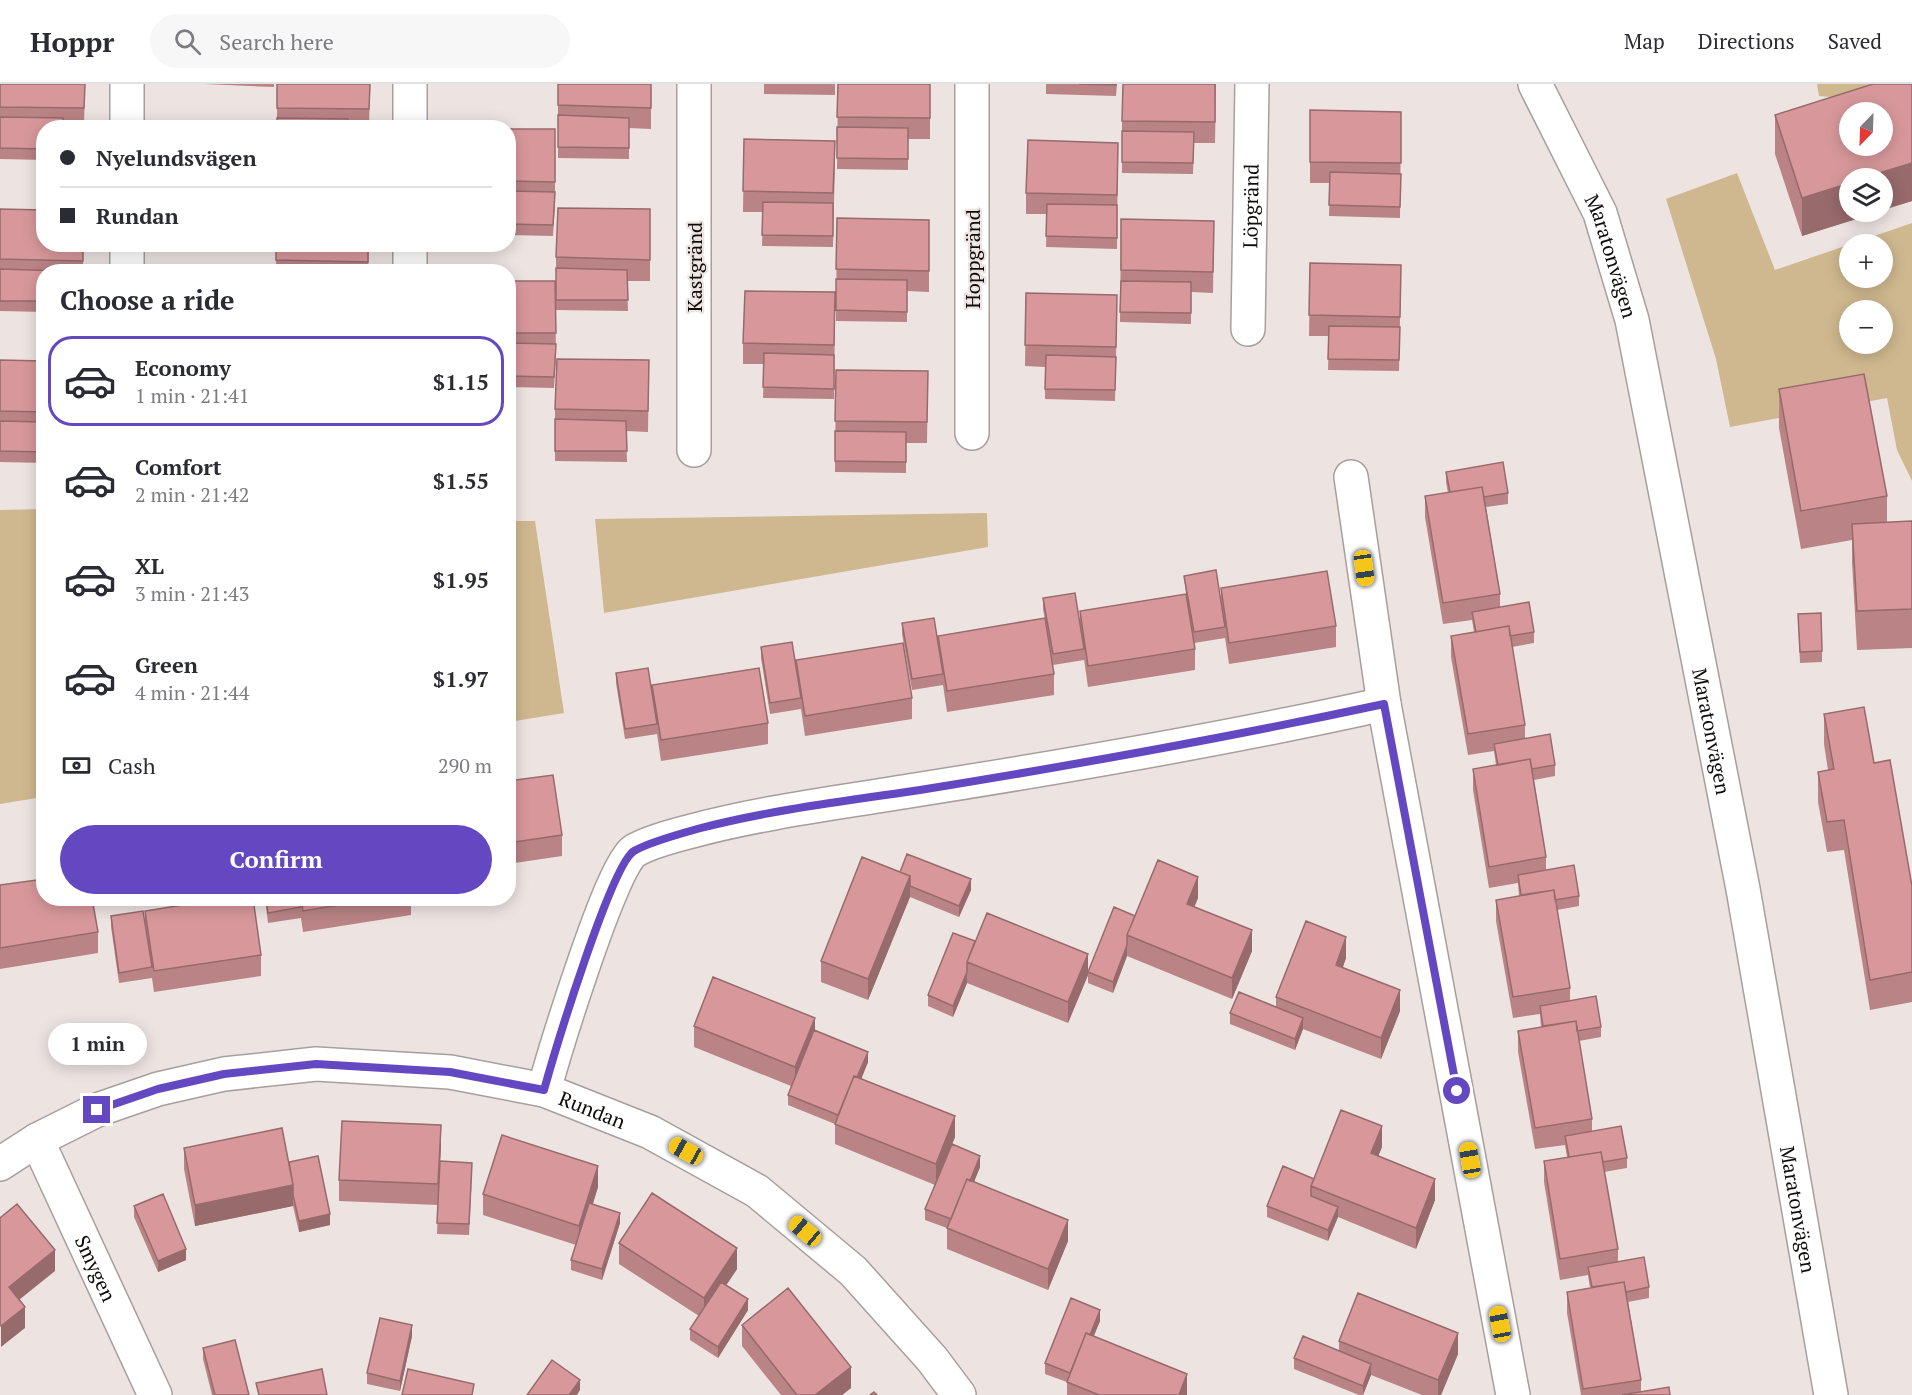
<!DOCTYPE html>
<html lang="en">
<head>
<meta charset="utf-8">
<style>
  :root { --surface:#fff; --page:#f7f7f7; --text:#2b2b33; --muted:#7c7c81; --line:#e1e1e2; --accent:#6448c1 }
  body { margin:0; font-family:"PT Serif",serif; background:var(--page); color:var(--text); height:100vh; display:flex; flex-direction:column; font-size:22px; white-space:nowrap }
  * { box-sizing:border-box; margin:0 }
  p { font-size:20px; color:var(--muted) }
  .icon { flex:none; width:33px; height:33px; fill:none; stroke:currentColor; stroke-width:2; stroke-linecap:round; stroke-linejoin:round }
  .map { position:relative; flex:1; overflow:hidden }
  .side { position:absolute; left:36px; top:180px; width:480px; height:642px; display:flex; flex-direction:column; background:var(--surface); border-radius:24px; box-shadow:0 3px 15px #0003 }
  .side>* { flex:none }
  .guide { position:absolute; left:36px; top:36px; width:480px; height:132px; border-radius:24px; box-shadow:0 3px 15px #0003; display:grid; align-content:center; height:132px; padding:0 24px; background:var(--surface) }
  .needle { width:39px; rotate:203deg }
  .buttons { position:absolute; left:1839px; top:18px; display:grid; gap:12px }
  .buttons a { display:grid; place-items:center; width:54px; height:54px; border-radius:50%; background:var(--surface); box-shadow:0 3px 15px #0003; font-size:30px }
  .end { position:absolute; width:27px; height:27px; margin:-14px; border:8px solid #6448c1; background:#fff; box-shadow:0 0 0 3px #fff }
  .from { border-radius:50% }
  .bubble { position:absolute; height:42px; border-radius:21px; background:var(--surface); box-shadow:0 3px 15px #0003; font-size:20px; font-weight:700; line-height:42px; text-align:center }
  .car { position:absolute; width:18px; height:36px; margin:-18px -9px; border-radius:8px; box-shadow:0 0 4px 2px #0007; background:linear-gradient(#f5c518 24%,#345 0 40%,#f5c518 0 76%,#345 0 86%,#f5c518 0) }
  .guide b { display:flex; align-items:center; gap:21px; height:57px; font-size:22px }
  .guide b+b { border-top:2px solid var(--line) }
  .guide i { width:15px; height:15px; background:var(--text) }
  ul { padding:0; list-style:none }
  li { display:flex; align-items:center; gap:18px; height:90px; margin:0 12px 9px; padding:0 12px; border:3px solid transparent; border-radius:24px }
  li div { flex:1 }
  li b { display:block; font-size:22px }
  li em { font-style:normal; font-weight:700 }
  li.selected { border-color:var(--accent) }
  li>.icon { width:54px; height:54px; stroke-width:1.5 }
  h2 { padding:0 24px; font-size:27px; line-height:72px }
  .pay { display:flex; align-items:center; gap:15px; height:66px; padding:0 24px; font-size:22px }
  .pay p { margin-inline-start:auto }
  .action { display:flex; gap:12px; margin-top:auto; padding:12px 24px }
  .action a { flex:1; height:69px; border-radius:36px; background:var(--accent); color:#fff; font-size:24px; font-weight:700; line-height:69px; text-align:center }
  header { display:flex; align-items:center; gap:36px; box-sizing:border-box; height:84px; padding:0 30px; background:var(--surface); border-bottom:2px solid var(--line) }
  header strong { font-size:28px }
  nav { display:flex; gap:33px; margin-inline-start:auto; font-size:21px }
  .search { width:420px; height:54px; background:var(--page); display:flex; align-items:center; gap:15px; box-sizing:border-box; padding:0 21px; border-radius:33px; color:var(--muted); font-size:22px }
  .map>svg:first-child { display:block }
  .green { fill:#cfb88f; fill-rule:evenodd }
  .lines { fill:none; stroke-linecap:round; stroke-linejoin:round }
  .minor-casing { stroke:#a79f9d; stroke-width:36 }
  .tertiary-casing { stroke:#a79f9d; stroke-width:36 }
  .minor { stroke:#fff; stroke-width:33 }
  .tertiary { stroke:#fff; stroke-width:33 }
  .wall { fill:#ba8385 }
  .shaded-wall { fill:#976a6c }
  .building { fill:#d8989b; stroke:#976a6c; stroke-width:1.5; fill-rule:evenodd }
  .route { stroke:#6448c1; stroke-width:8 }
  .labels { text-anchor:middle; dominant-baseline:central; stroke-width:4.5; stroke-linejoin:round; paint-order:stroke }
  .street-label { font-size:20px; fill:#0e0c0b; stroke:#ede4e2 }
</style>
</head>
<body>
<header>
<strong>Hoppr</strong>
<div class="search"><svg class="icon" aria-label="search" viewBox="0 0 24 24"><circle cx="10" cy="10" r="6"/><path d="M15 15l6 6"/></svg>Search here</div>
<nav><a>Map</a><a>Directions</a><a>Saved</a></nav>
</header>
<div class="map">
<svg width="1912" height="1311" viewBox="0 0 1912 1311">
  <rect width="100%" height="100%" fill="#ede4e2"/>
  <!-- green -->
  <path class="green" d="M1817 0H1888L1854 15 1819 12Z
    M1737 89 1775 186 1912 139V397L1897 366 1887 314 1730 343 1716 275 1666 115ZM1850 160H1882V194H1850ZM1850 226H1882V260H1850Z
    M44 425 43 713 0 720V426Z
    M987 429 988 463 604 529 595 435Z
    M509 437H535L564 629 509 638Z"/>
  <g class="lines">
    <!-- minor casing -->
    <g class="minor-casing">
      <g id="minor">
        <path d="M127 0V44"/>
        <path d="M410 0V44"/>
        <path d="M694 0V366"/>
        <path d="M972 0V349"/>
        <path d="M127 160V188"/>
        <path d="M410 160V188"/>
        <path id="s1" d="M1248 245 1252 0"/>
        <path d="M1351 393 1384 620 1513 1311"/>
        <path d="M544 1006C554 970 611 782 634 767 649 758 676 751 692 747 763 728 837 719 909 707 1068 682 1227 655 1384 620"/>
        <path id="s2" d="M37 1056 155 1311"/>
        <path id="s3" d="M0 1080 37 1056 97 1026 158 1005 224 990 316 980 450 988 544 1006 650 1048 757 1107 853 1187 932 1275 959 1311"/>
      </g>
    </g>
    <!-- tertiary casing -->
    <g class="tertiary-casing">
      <g id="tertiary">
        <path id="s4" d="M1535 0 1600 129 1632 236 1743 805 1831 1311"/>
      </g>
    </g>
    <!-- minor -->
    <use href="#minor" class="minor"/>
    <!-- tertiary -->
    <use href="#tertiary" class="tertiary"/>
  </g>
  <!-- wall -->
  <path class="wall" d="M0 0H85L84 44H44V76L0 75Z
    M204 0H274V3Z
    M277 0H370L369 44H277Z
    M651 0V45L629 44V75L558 74V21Z
    M764 0H835V11L764 10Z
    M838 0H930V55H908V86L837 85Z
    M1046 0H1117L1116 12 1046 10Z
    M1216 0 1215 59H1194L1193 90 1122 89V37Z
    M1912 0V117L1802 152 1775 70V31Z
    M1310 26 1401 28 1400 134 1329 132 1330 99H1310Z
    M508 45H555V119L553 152 508 151Z
    M744 55 835 78 833 163 762 162 763 128H743Z
    M1118 59 1117 165 1046 163 1047 130H1026V109Z
    M0 125 83 160V188H44V228L0 227Z
    M650 125V197H627L628 227 556 226V173Z
    M837 134 929 136V208L907 207V238L836 237Z
    M1121 135 1214 137 1213 209 1191 208V240L1120 238Z
    M276 160H369L368 188H276Z
    M1310 179 1401 181 1399 287 1328 286 1329 252H1309Z
    M508 197H555L556 270 554 304 508 303Z
    M1026 209 1117 232 1115 317 1045 315V283L1025 282Z
    M835 229 834 315 763 314 764 280H743V259Z
    M0 276 44 277V379L0 378Z
    M649 276 648 348 626 347 627 378 555 377V325Z
    M836 286 928 287 927 359H906V389L835 388Z
    M1779 305 1887 412V438L1912 437V564L1857 566 1852 478V456L1801 465 1779 344Z
    M1446 388 1508 409V420L1486 423 1500 510V523L1534 548V559L1512 563 1525 641V655L1555 681V692L1534 696 1546 773V786L1579 812V822L1557 826 1570 904V917L1601 943V953L1579 957 1592 1035V1048L1627 1074V1084L1604 1088 1618 1165V1178L1649 1203V1214L1628 1218 1641 1296V1308L1670 1311H1581L1567 1229V1208L1590 1204 1588 1191 1560 1196 1544 1098V1077L1567 1073 1565 1061 1535 1065 1518 968V947L1541 943 1540 930 1513 934 1496 837V816L1519 812 1518 799 1489 804 1473 706V685L1496 681 1494 667 1468 671 1451 573V552L1474 548 1472 536 1443 540 1425 433V412L1448 409 1446 398Z
    M1184 492 1221 513V504L1336 542V563L1229 580 1225 554 1194 559 1195 565V586L1088 603 1084 575V576L1053 581 1043 525V514L1080 539V527L1186 510Z
    M1798 530 1822 567V578L1800 579Z
    M902 539 938 562V552L1054 590V611L947 628 943 601 912 606 902 550Z
    M761 563 796 584V576L912 614V635L805 652 801 625 770 630 761 574Z
    M616 589 652 611V601L768 639V660L661 677 657 650 625 655 616 599Z
    M1824 630 1874 679 1912 802V918L1870 926 1844 766 1827 768 1818 718V688L1828 686 1824 660Z
    M508 697 562 751V772L508 780Z
    M900 788 971 806 959 833 910 813 868 916 821 898V877Z
    M0 801 98 848V869L0 885Z
    M265 814H411V831L303 848 301 834 268 839Z
    M1198 814 1194 823 1252 867 1232 915 1127 872 1113 909 1088 899V888L1135 832Z
    M145 827 261 871V892L154 908 152 894 119 899 111 843V832L145 838Z
    M975 857 1088 891 1068 939 967 899 953 933 928 922V911Z
    M1346 874 1343 883 1400 927 1381 975 1303 945 1295 966 1230 940V929L1276 923V913Z
    M694 942 815 947 868 978 861 995 955 1053 952 1060 980 1083 974 1098 1068 1157 1048 1206 947 1165V1144L925 1136V1125L935 1101 835 1060V1040L788 1021V1011L791 1002 694 963Z
    M441 1062 440 1077 472 1090 469 1151 437 1150 438 1121 339 1117V1096Z
    M1382 1063 1378 1072 1435 1116 1416 1165 1338 1133 1328 1157 1267 1133V1122L1314 1095Z
    M184 1064 289 1078 330 1141 299 1148 293 1122 195 1142 184 1085Z
    M598 1103 593 1120 620 1139 602 1196 571 1186V1176L576 1161 483 1131V1110Z
    M134 1122 186 1176 158 1188 134 1133Z
    M619 1159 737 1185 726 1201 748 1226 718 1274 690 1256V1245L699 1232 619 1180Z
    M1100 1237 1093 1252 1187 1311H1067V1298L1045 1290V1279Z
    M742 1241 851 1304 842 1311H781L742 1262Z
    M412 1252 400 1307 367 1300V1289Z
    M1339 1257 1458 1270 1441 1311H1422L1371 1291 1363 1311H1359L1294 1285V1274L1339 1267Z
    M203 1264 249 1311H212L203 1275Z"/>
  <!-- shaded-wall -->
  <path class="shaded-wall" d="M1912 79V117L1882 126V94H1863Z
    M1850 99V128H1879L1802 152V114Z
    M910 792V813L868 916V895Z
    M1198 793V814L1187 841V820Z
    M971 795V806L959 833V822Z
    M1252 846V867L1232 915V894Z
    M1346 853V874L1336 902V881Z
    M1127 861V872L1113 909V898Z
    M1088 870V891L1068 939V918Z
    M967 888V899L953 933V922Z
    M1400 906V927L1381 975V954Z
    M815 934V955L795 1004V983Z
    M1303 934V945L1295 966V955Z
    M868 968V978L842 1043V1032Z
    M955 1032V1053L936 1101V1080Z
    M441 1041V1062L438 1121V1100Z
    M1382 1042V1063L1371 1090V1069Z
    M980 1072V1083L954 1147V1136Z
    M598 1082V1103L579 1162V1142Z
    M1435 1095V1116L1416 1165V1144Z
    M293 1101V1122L195 1142V1121Z
    M1338 1123V1133L1328 1157V1146Z
    M620 1129V1139L602 1196V1185Z
    M330 1130V1141L299 1148V1137Z
    M1068 1136V1157L1048 1206V1185Z
    M737 1164V1185L704 1235V1214Z
    M186 1165V1176L158 1188V1177Z
    M55 1166V1187L9 1224V1203Z
    M748 1215V1226L718 1274V1263Z
    M25 1223V1244L1 1263V1242Z
    M1100 1226V1237L1074 1301V1291Z
    M412 1241V1252L400 1307V1297Z
    M1458 1249V1270L1441 1311H1438V1296Z
    M1371 1280V1291L1363 1311V1302Z
    M851 1283V1304L842 1311H815Z
    M1187 1290V1311H1179Z
    M580 1296V1306L577 1311H569Z"/>
  <!-- building -->
  <path class="building" d="M0 0H85L84 24 0 23Z
    M277 0H370L369 25 277 24Z
    M558 0H651V24L558 21Z
    M838 0H930V34L837 33Z
    M1079 0H1116V1Z
    M1123 0H1215V38L1122 37Z
    M1873 0H1912V79L1863 94H1850V99L1802 114 1775 31ZM1850 28H1882V62H1850Z
    M1310 26 1401 28V79L1310 78Z
    M558 31 629 34V64L558 63Z
    M0 33 63 34V44H44V65L0 64Z
    M277 34 348 35V44H277Z
    M837 43 908 44V75L837 74Z
    M508 45H555V98L508 97Z
    M1122 47 1194 48 1193 79 1122 78Z
    M744 55 835 57 833 109 743 107Z
    M1028 56 1118 59 1117 111 1026 109Z
    M1330 88 1401 90 1400 123 1329 121Z
    M508 107 555 108 553 141 508 140Z
    M763 118 833 119V152L762 151Z
    M1047 120 1117 121V154L1046 152Z
    M558 124 650 125V176L556 173Z
    M0 125 44 126V160H83V177L0 175Z
    M837 134 929 136V187L836 185Z
    M1121 135 1214 137 1213 188 1121 186Z
    M276 160H368V178L276 176Z
    M1310 179 1401 181 1400 233 1309 231Z
    M556 184 627 186 628 216H556Z
    M0 185 62 187V188H44V217H0Z
    M276 186 345 188H276Z
    M836 195 907 196V228L836 226Z
    M508 197H555L556 249H508Z
    M1121 197 1191 198V229L1120 228Z
    M745 207 835 208 834 261 743 259Z
    M1026 209 1117 211 1116 263 1025 261Z
    M1329 242 1400 243 1399 276 1328 275Z
    M508 259 556 260 554 293 508 292Z
    M764 269 834 271V305L763 303Z
    M1046 271 1116 273 1115 306 1045 305Z
    M557 275 649 276 648 327 555 325Z
    M0 276 44 277V328L0 327Z
    M836 286 928 287 927 338 835 337Z
    M1864 290 1887 412 1801 427 1779 305Z
    M555 335 626 337 627 367H555Z
    M0 337 44 338V368L0 367Z
    M835 347 906 348V378L835 377Z
    M1503 378 1508 409 1484 413 1482 403 1450 408 1446 388Z
    M1482 403 1500 510 1443 519 1425 412Z
    M1912 437V525L1857 527 1852 440Z
    M1216 486 1225 543 1194 548 1184 492Z
    M1327 487 1336 542 1229 559 1221 504Z
    M1075 509 1084 565 1053 570 1043 514Z
    M1186 510 1195 565 1088 582 1080 527Z
    M1529 518 1534 548 1510 552 1509 542 1476 548 1472 528Z
    M1821 529 1822 567 1800 568 1798 530Z
    M934 534 943 590 912 595 902 539Z
    M1045 534 1054 590 947 607 938 552Z
    M1509 542 1525 641 1468 650 1451 552Z
    M792 558 801 614 770 619 761 563Z
    M903 559 912 614 805 632 796 576Z
    M648 584 657 640 625 645 616 589Z
    M759 584 768 639 661 656 652 601Z
    M1864 623 1874 679 1890 676 1912 802V888L1870 896 1844 736 1827 738 1818 688 1834 685 1824 630Z
    M1550 650 1555 681 1532 685 1530 675 1498 681 1494 660Z
    M1530 675 1546 773 1489 783 1473 685Z
    M553 691 562 751 508 759V697Z
    M907 770 971 795 959 822 910 802V792L900 788Z
    M862 773 910 792 868 895 821 877Z
    M1158 776 1198 793 1187 820 1252 846 1232 894 1127 851Z
    M1574 781 1579 812 1555 816 1554 806 1521 811 1518 791Z
    M44 795V814H92L98 848 0 864V801Z
    M1554 806 1570 904 1513 913 1496 816Z
    M226 814H253L261 871 154 887 145 827Z
    M266 814H300L301 823 268 829Z
    M301 814H381L303 827Z
    M1114 823 1135 832 1127 851V861L1113 898 1088 888Z
    M143 827 152 883 119 889 111 832Z
    M987 829 1088 870 1068 918 967 878Z
    M1306 837 1346 853 1336 881 1400 906 1381 954 1276 913Z
    M953 849 975 857 967 878V888L953 922 928 911Z
    M713 893 815 934 795 983 694 942Z
    M1239 908 1303 934 1295 955 1230 929Z
    M1596 912 1601 943 1577 947 1576 937 1543 942 1540 922Z
    M1576 937 1592 1035 1535 1044 1518 947Z
    M814 946 868 968 857 993 854 992 838 1031 788 1011Z
    M854 992 955 1032 936 1080 835 1040Z
    M1341 1026 1382 1042 1371 1069 1435 1095 1416 1144 1311 1102Z
    M342 1037 441 1041 438 1100 339 1096Z
    M1621 1042 1627 1074 1603 1078 1601 1068 1569 1073 1565 1052Z
    M282 1044 293 1101 195 1121 184 1064Z
    M502 1051 598 1082 579 1142 483 1110Z
    M952 1060 980 1072 970 1097 967 1095 951 1135 925 1125Z
    M1601 1068 1618 1165 1560 1175 1544 1077Z
    M318 1072 330 1130 299 1137 293 1111V1101L289 1078Z
    M440 1077 472 1079 469 1140 437 1139Z
    M1283 1082 1314 1095 1311 1102V1112L1338 1123 1328 1146 1267 1122Z
    M967 1095 1068 1136 1048 1185 947 1144Z
    M652 1109 737 1164 704 1214 619 1159Z
    M163 1110 186 1165 158 1177 134 1122Z
    M589 1119 620 1129 602 1185 571 1176Z
    M17 1120 55 1166 9 1203 25 1223 1 1242 0 1241V1134Z
    M1644 1173 1649 1203 1626 1208 1624 1198 1592 1203 1588 1183Z
    M721 1198 748 1215 718 1263 690 1245Z
    M1624 1198 1641 1296 1583 1305 1567 1208Z
    M788 1204 851 1283 815 1311H797L742 1241Z
    M1358 1209 1458 1249 1438 1296 1339 1257Z
    M1071 1214 1100 1226 1090 1251 1086 1249 1070 1289 1045 1279Z
    M380 1234 412 1241 400 1297 367 1289Z
    M1086 1249 1187 1290 1179 1311H1099L1067 1298Z
    M1303 1252 1371 1280 1363 1302 1294 1274Z
    M235 1256 249 1311H215L203 1264Z
    M552 1276 580 1296 569 1311H527Z
    M322 1285 327 1311H259L256 1299Z
    M408 1285 474 1300 472 1311H402Z
    M1669 1303 1670 1311H1622Z
    M874 1308 877 1311H870Z"/>
  <g class="lines">
    <!-- route -->
    <path class="route" d="M97 1026 158 1005 224 990 316 980 450 988 544 1006C554 970 611 781 634 767 649 758 680 750 697 745 770 726 845 717 920 706 1075 681 1230 653 1384 620L1457 1007"/>
  </g>
  <g class="labels">
    <!-- street labels -->
    <g class="street-label">
      <text stroke="none"><textPath href="#s1" startOffset="123">Löpgränd</textPath></text>
      <text stroke="none"><textPath href="#s4" startOffset="189">Maratonvägen</textPath></text>
      <text transform="translate(972 175) rotate(-90)">Hoppgränd</text>
      <text transform="translate(694 183) rotate(-90)">Kastgränd</text>
      <text stroke="none"><textPath href="#s4" startOffset="675">Maratonvägen</textPath></text>
      <text stroke="none"><textPath href="#s3" startOffset="618">Rundan</textPath></text>
      <text stroke="none"><textPath href="#s4" startOffset="1161">Maratonvägen</textPath></text>
      <text stroke="none"><textPath href="#s2" startOffset="141">Smygen</textPath></text>
    </g>
  </g>
</svg>
<div class="buttons">
<a><svg class="needle" viewBox="-14 -14 28 28"><path d="M0-13l5 13h-10z" fill="#e53935"/><path d="M0 13l5-13h-10z" fill="#7c7c81"/></svg></a>
<a><svg class="icon" aria-label="layers" viewBox="0 0 24 24"><path d="M12 4l9 5-9 5-9-5zM3 14l9 5 9-5"/></svg></a>
<a>+</a>
<a>−</a>
</div>
<i class="end from" style="left:1457px;top:1007px"></i>
<i class="end" style="left:97px;top:1026px"></i>
<div class="bubble" style="left:48px;top:939px;width:99px">1 min</div>
<i class="car" style="left:1364px;top:484px;rotate:172deg"></i>
<i class="car" style="left:686px;top:1067px;rotate:299deg"></i>
<i class="car" style="left:1470px;top:1076px;rotate:350deg"></i>
<i class="car" style="left:805px;top:1147px;rotate:310deg"></i>
<i class="car" style="left:1500px;top:1240px;rotate:349deg"></i>
<div class="guide">
<b><i class="from"></i>Nyelundsvägen</b>
<b><i></i>Rundan</b>
</div>
<section class="side">
<h2>Choose a ride</h2>
<ul>
<li class="selected"><svg class="icon" aria-label="car" viewBox="0 0 24 24"><path d="M5 17H2v-5l4-1 3-4h7l3 4 3 1v5h-3M9 17h6M6 11h13"/><circle cx="7" cy="17" r="2"/><circle cx="17" cy="17" r="2"/></svg><div><b>Economy</b><p>1 min · 21:41</p></div><em>$1.15</em></li>
<li><svg class="icon" aria-label="car" viewBox="0 0 24 24"><path d="M5 17H2v-5l4-1 3-4h7l3 4 3 1v5h-3M9 17h6M6 11h13"/><circle cx="7" cy="17" r="2"/><circle cx="17" cy="17" r="2"/></svg><div><b>Comfort</b><p>2 min · 21:42</p></div><em>$1.55</em></li>
<li><svg class="icon" aria-label="car" viewBox="0 0 24 24"><path d="M5 17H2v-5l4-1 3-4h7l3 4 3 1v5h-3M9 17h6M6 11h13"/><circle cx="7" cy="17" r="2"/><circle cx="17" cy="17" r="2"/></svg><div><b>XL</b><p>3 min · 21:43</p></div><em>$1.95</em></li>
<li><svg class="icon" aria-label="car" viewBox="0 0 24 24"><path d="M5 17H2v-5l4-1 3-4h7l3 4 3 1v5h-3M9 17h6M6 11h13"/><circle cx="7" cy="17" r="2"/><circle cx="17" cy="17" r="2"/></svg><div><b>Green</b><p>4 min · 21:44</p></div><em>$1.97</em></li>
</ul>
<div class="pay"><svg class="icon" aria-label="cash" viewBox="0 0 24 24"><path d="M3 7h18v10H3z"/><circle cx="12" cy="12" r="2"/></svg>Cash<p>290 m</p></div>
<div class="action"><a>Confirm</a></div>
</section>
</div>
</body>
</html>
